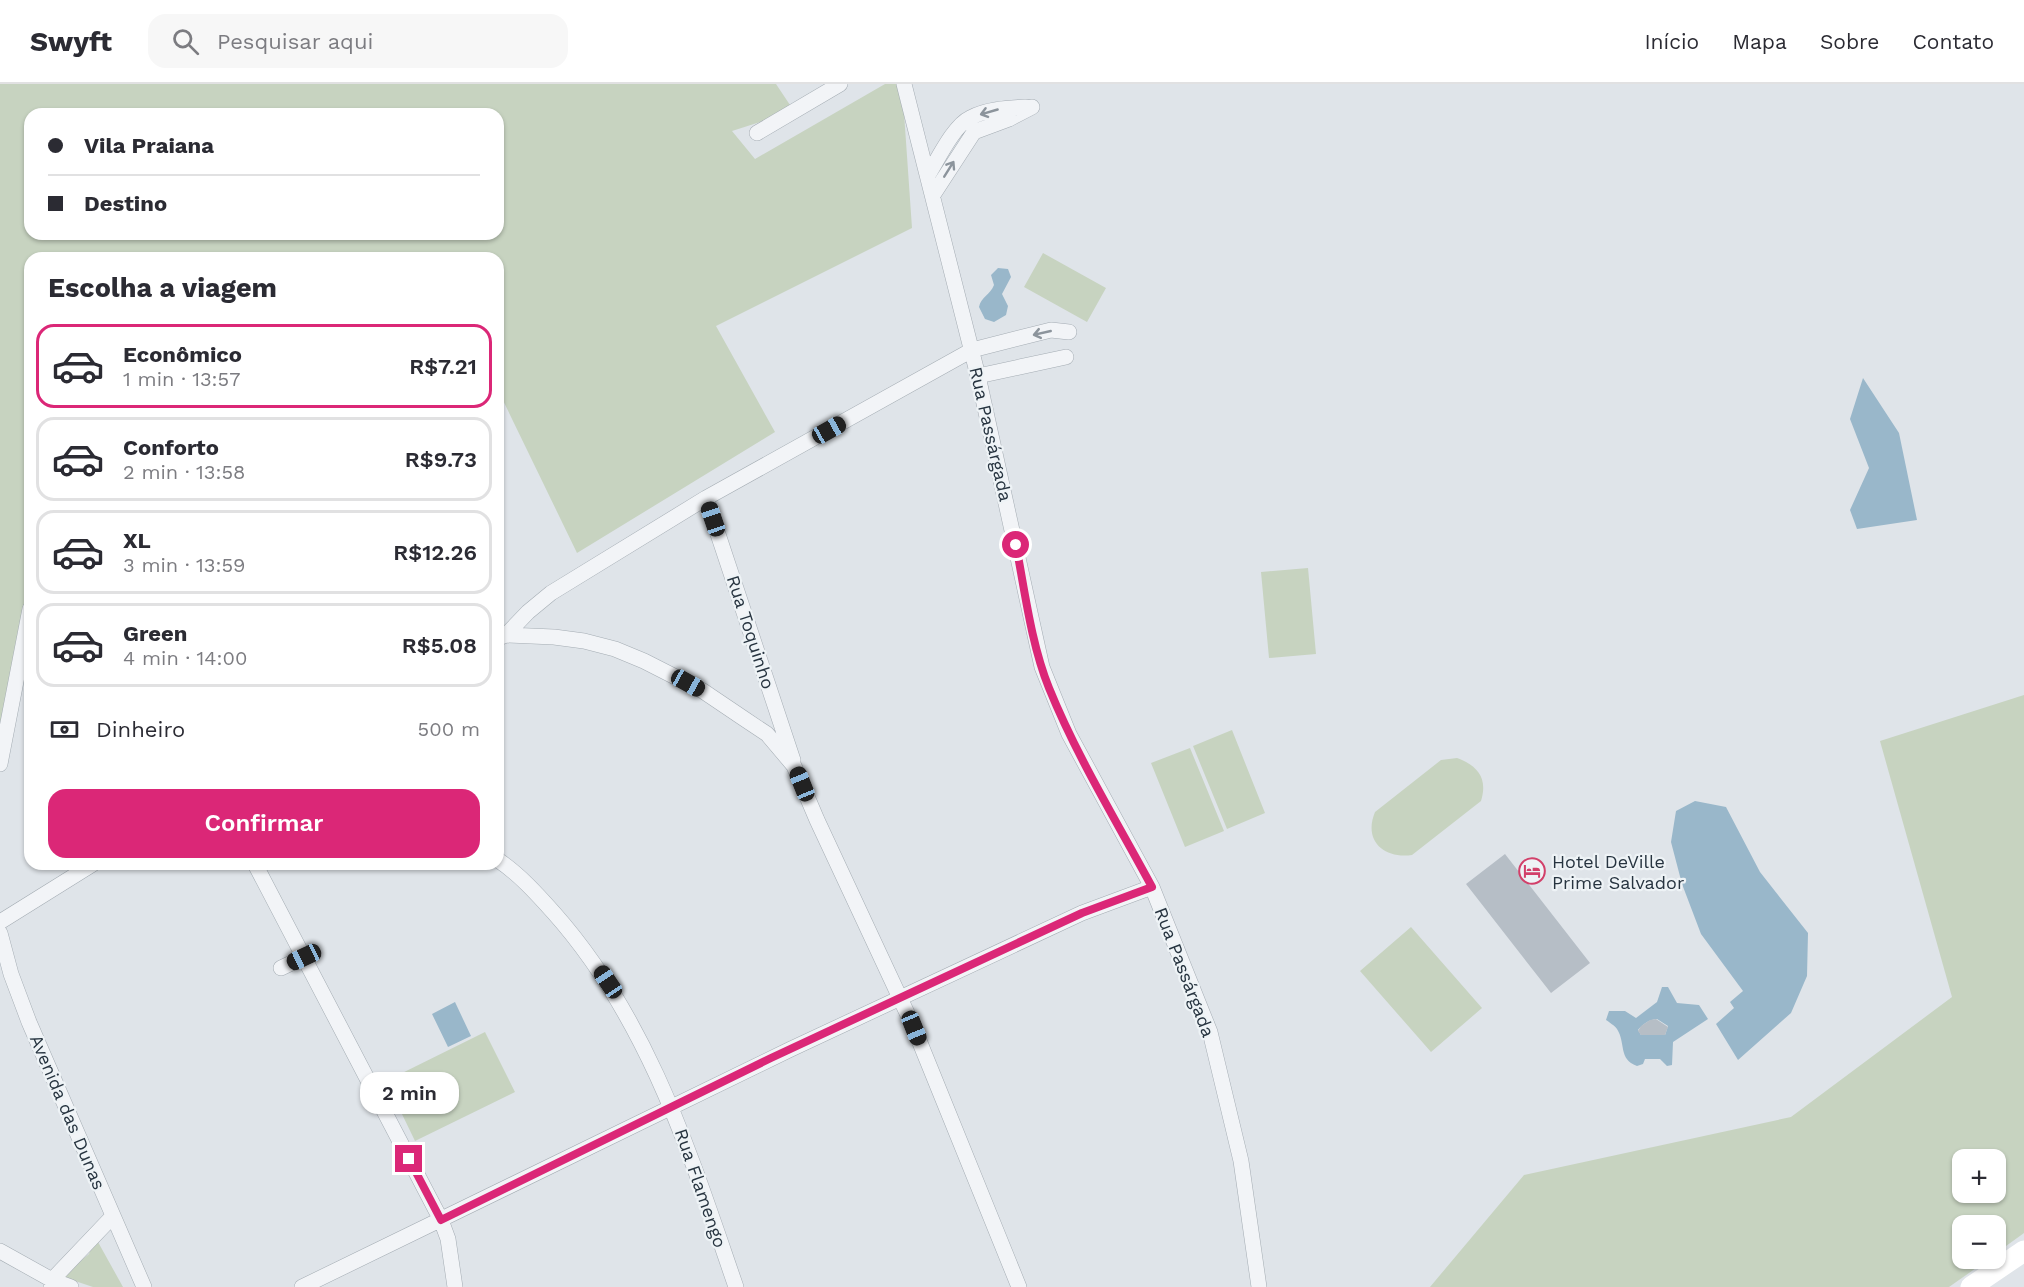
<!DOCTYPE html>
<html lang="pt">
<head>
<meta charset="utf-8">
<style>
  :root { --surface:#fff; --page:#f7f7f7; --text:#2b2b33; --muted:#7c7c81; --line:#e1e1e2; --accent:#db2777 }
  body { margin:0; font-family:"Work Sans",sans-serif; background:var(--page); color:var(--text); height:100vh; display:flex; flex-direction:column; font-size:22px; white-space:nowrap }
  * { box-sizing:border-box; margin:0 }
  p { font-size:20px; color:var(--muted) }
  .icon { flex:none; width:33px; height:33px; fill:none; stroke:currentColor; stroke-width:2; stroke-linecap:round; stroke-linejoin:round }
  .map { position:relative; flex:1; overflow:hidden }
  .side { position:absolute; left:24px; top:168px; width:480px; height:618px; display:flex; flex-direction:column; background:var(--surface); border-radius:18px; box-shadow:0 2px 4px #0004 }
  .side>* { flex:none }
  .hud { position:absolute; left:24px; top:24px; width:480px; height:132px; border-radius:18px; box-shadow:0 2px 4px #0004; display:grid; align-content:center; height:132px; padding:0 24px; background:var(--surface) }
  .buttons { position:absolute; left:1952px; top:1065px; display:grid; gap:12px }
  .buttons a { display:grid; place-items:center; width:54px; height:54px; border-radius:12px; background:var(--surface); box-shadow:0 2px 4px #0004; font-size:30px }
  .end { position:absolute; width:27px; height:27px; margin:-14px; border:8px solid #db2777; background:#fff; box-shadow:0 0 0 3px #fff }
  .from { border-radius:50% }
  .bubble { position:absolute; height:42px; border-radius:18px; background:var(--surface); box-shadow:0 2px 4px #0004; font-size:20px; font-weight:600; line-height:42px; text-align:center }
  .car { position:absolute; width:18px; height:36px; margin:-18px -9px; border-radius:8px; box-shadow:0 0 4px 2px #0007; background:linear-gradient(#222 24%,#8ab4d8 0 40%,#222 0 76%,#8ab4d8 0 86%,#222 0) }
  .hud b { display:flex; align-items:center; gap:21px; height:57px; font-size:22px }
  .hud b+b { border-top:2px solid var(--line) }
  .hud i { width:15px; height:15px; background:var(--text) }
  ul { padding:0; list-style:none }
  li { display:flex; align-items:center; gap:18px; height:84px; margin:0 12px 9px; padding:0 12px; border:3px solid var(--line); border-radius:18px }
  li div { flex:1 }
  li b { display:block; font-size:22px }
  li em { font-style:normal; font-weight:600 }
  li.active { border-color:var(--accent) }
  li>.icon { width:54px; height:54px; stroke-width:1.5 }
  h2 { padding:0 24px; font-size:27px; line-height:72px }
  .pay { display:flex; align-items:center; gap:15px; height:66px; padding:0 24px; font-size:22px }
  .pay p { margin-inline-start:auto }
  .action { display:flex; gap:12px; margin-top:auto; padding:12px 24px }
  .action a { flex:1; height:69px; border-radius:18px; background:var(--accent); color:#fff; font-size:24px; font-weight:600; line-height:69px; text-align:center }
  header { display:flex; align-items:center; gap:36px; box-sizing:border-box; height:84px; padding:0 30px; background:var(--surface); border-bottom:2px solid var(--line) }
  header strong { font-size:28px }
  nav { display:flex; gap:33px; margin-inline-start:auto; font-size:21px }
  .search { width:420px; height:54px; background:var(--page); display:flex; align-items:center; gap:15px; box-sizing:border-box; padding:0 21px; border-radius:18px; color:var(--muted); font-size:22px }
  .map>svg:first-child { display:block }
  .green { fill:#c7d3c0; fill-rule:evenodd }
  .water { fill:#99b7ca; fill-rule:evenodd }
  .building { fill:#b6bec6 }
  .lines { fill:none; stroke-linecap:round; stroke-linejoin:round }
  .minor-casing { stroke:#a4acb3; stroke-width:16 }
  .minor { stroke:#f2f4f7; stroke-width:15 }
  .secondary { stroke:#fff; stroke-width:21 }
  .oneway { stroke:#8c949c }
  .route { stroke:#db2777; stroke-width:8 }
  .labels { text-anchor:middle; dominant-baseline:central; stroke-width:4.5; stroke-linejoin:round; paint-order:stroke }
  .street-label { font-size:18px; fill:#273440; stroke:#eef3f6 }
  .poi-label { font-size:18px; fill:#273440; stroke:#eef3f6; text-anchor:start }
</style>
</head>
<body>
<header>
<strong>Swyft</strong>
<div class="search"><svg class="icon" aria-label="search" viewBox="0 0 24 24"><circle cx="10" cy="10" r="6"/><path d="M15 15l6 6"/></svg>Pesquisar aqui</div>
<nav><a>Início</a><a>Mapa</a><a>Sobre</a><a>Contato</a></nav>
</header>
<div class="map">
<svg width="2024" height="1203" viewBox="0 0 2024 1203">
  <rect width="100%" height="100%" fill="#dfe4e9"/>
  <!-- green -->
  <path class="green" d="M0 0H776L794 27 732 47 755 75 885 0H902L912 144 716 242 775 348 577 469 498 306V174H30V525L0 680ZM30 30H498V150H30Z
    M1043 169 1106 204 1087 238 1024 203Z
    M1308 484 1316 570 1269 574 1261 488Z
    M2024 611V1149L1995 1170V1142H1962V1174L1989 1175 1949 1203H1430L1524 1091 1791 1033 1952 913 1880 657ZM1962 1076H1995V1108H1962Z
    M1232 646 1265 729 1227 745 1193 662Z
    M1190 664 1224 747 1185 763 1151 679Z
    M1457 674C1478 682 1488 694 1481 717L1412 771C1384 775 1363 757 1375 728L1441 676Z
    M1411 843 1482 924 1431 968 1360 887Z
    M485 948 515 1008 415 1057 386 997Z
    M98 1158 123 1203H93L66 1194V1189L89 1170 93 1159Z"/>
  <!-- water -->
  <path class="water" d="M998 184 1008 185 1011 193 1002 210 1008 222 1006 231 994 238 985 235 979 223C981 213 990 211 994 201L991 191Z
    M1863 294 1899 349 1917 436 1857 445 1850 426 1869 384 1850 335Z
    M1695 717 1726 723 1760 788 1808 849 1807 892 1791 929 1738 976 1716 940 1734 924 1730 918 1743 907 1701 850 1682 800 1671 758 1676 727Z
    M1662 903H1668L1677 919 1699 921 1708 935 1673 958 1672 981 1667 982 1660 975H1645L1643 980 1637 982C1618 975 1626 959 1617 945 1615 942 1609 938 1606 936L1609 927H1625L1636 934 1657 918ZM1657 935 1668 942 1665 951H1641L1638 946C1643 940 1648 936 1657 935Z
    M455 918 471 952 448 963 432 930Z"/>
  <!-- building -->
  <path class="building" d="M1505 770 1590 879 1551 909 1466 800Z
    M1656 935 1668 943 1665 951H1641L1638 947 1641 942 1650 936Z"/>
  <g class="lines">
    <!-- minor casing -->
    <g class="minor-casing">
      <path id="minor" d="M904 0 978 292 1042 583 1069 650 1152 803 1210 948 1241 1077 1259 1203
        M757 49 840 0
        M928 91C937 77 954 41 970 34 986 25 1008 24 1026 23
        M933 111 974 48 1009 35 1032 23
        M978 292 1066 273
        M706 414 793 676
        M506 551 554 553 584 557 615 565 644 577 703 607 743 634 767 650 794 682 817 736 914 944 1019 1203
        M501 553 506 551 528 528 551 509 706 414 972 266 1051 246 1069 248
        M0 680 30 525
        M498 776C519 790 537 810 554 829 649 936 690 1070 736 1203
        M255 780 441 1136 448 1155 455 1203
        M0 838 93 780
        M0 849 11 890 29 938 144 1203
        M281 884 304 873
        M0 1167 52 1196 71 1203
        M51 1203 52 1196 113 1132
        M302 1203 791 965 1082 829 1152 803"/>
    </g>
    <!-- minor -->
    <use href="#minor" class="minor"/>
    <!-- secondary -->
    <path class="secondary" d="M1971 1203 2024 1167"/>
  </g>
  <!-- one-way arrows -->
  <defs><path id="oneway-shaft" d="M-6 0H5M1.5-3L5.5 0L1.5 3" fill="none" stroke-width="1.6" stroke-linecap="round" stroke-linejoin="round" transform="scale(1.5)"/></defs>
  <g class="oneway">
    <use href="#oneway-shaft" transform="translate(989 28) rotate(164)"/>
    <use href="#oneway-shaft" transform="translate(949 85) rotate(-58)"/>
    <use href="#oneway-shaft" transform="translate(1042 249) rotate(167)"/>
  </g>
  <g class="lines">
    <!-- route -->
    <path class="route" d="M409 1075 441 1136 771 974 1082 829 1152 803C1117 738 1077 673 1049 604 1031 559 1025 508 1016 461"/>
  </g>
  <!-- icons -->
  <defs>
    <g id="hotel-ring" transform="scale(1.35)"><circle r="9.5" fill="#eef3f6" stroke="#d2406a" stroke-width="1.5"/><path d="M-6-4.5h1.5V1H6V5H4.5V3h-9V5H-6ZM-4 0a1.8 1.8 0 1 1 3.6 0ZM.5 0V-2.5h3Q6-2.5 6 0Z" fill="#d2406a"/></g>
  </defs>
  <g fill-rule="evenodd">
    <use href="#hotel-ring" x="1532" y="787"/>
  </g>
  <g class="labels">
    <!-- street labels -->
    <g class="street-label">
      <text transform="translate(991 350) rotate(77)">Rua Passárgada</text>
      <text transform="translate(751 548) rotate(72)">Rua Toquinho</text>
      <text transform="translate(1185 888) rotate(69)">Rua Passárgada</text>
      <text transform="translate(68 1028) rotate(67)">Avenida das Dunas</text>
      <text transform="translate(701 1104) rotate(71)">Rua Flamengo</text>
    </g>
    <!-- poi labels -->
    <g class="poi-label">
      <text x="1552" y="777">Hotel DeVille<tspan x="1552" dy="21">Prime Salvador</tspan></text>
    </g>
  </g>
</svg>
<div class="buttons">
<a>+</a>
<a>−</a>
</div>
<i class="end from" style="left:1016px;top:461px"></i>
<i class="end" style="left:409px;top:1075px"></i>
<div class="bubble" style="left:360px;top:988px;width:99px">2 min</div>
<i class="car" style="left:829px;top:346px;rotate:61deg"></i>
<i class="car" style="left:713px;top:435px;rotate:341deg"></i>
<i class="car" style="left:688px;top:599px;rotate:119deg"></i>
<i class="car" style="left:802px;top:700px;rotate:338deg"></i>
<i class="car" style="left:304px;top:873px;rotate:245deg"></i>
<i class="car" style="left:608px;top:898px;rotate:326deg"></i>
<i class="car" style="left:914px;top:944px;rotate:158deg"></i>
<div class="hud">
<b><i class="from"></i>Vila Praiana</b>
<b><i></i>Destino</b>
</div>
<section class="side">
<h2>Escolha a viagem</h2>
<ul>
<li class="active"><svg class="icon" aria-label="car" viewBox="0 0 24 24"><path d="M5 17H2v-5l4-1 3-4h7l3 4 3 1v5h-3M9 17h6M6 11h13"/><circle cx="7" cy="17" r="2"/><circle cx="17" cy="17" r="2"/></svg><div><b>Econômico</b><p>1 min · 13:57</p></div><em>R$7.21</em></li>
<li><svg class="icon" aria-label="car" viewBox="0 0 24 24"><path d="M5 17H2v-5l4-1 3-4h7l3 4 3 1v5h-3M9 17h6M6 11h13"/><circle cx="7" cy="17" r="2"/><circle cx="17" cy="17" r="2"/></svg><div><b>Conforto</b><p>2 min · 13:58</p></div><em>R$9.73</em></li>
<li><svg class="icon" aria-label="car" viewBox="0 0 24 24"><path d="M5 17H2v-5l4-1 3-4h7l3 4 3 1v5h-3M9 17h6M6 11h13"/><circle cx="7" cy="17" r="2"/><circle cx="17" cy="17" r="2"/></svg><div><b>XL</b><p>3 min · 13:59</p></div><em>R$12.26</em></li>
<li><svg class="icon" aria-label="car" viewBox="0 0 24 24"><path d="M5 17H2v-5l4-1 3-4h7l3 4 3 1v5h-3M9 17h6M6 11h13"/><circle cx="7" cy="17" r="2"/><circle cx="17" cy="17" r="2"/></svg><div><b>Green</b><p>4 min · 14:00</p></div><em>R$5.08</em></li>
</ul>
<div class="pay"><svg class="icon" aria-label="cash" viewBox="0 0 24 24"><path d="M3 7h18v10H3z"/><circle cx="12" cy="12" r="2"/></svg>Dinheiro<p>500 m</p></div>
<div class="action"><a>Confirmar</a></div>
</section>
</div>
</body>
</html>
